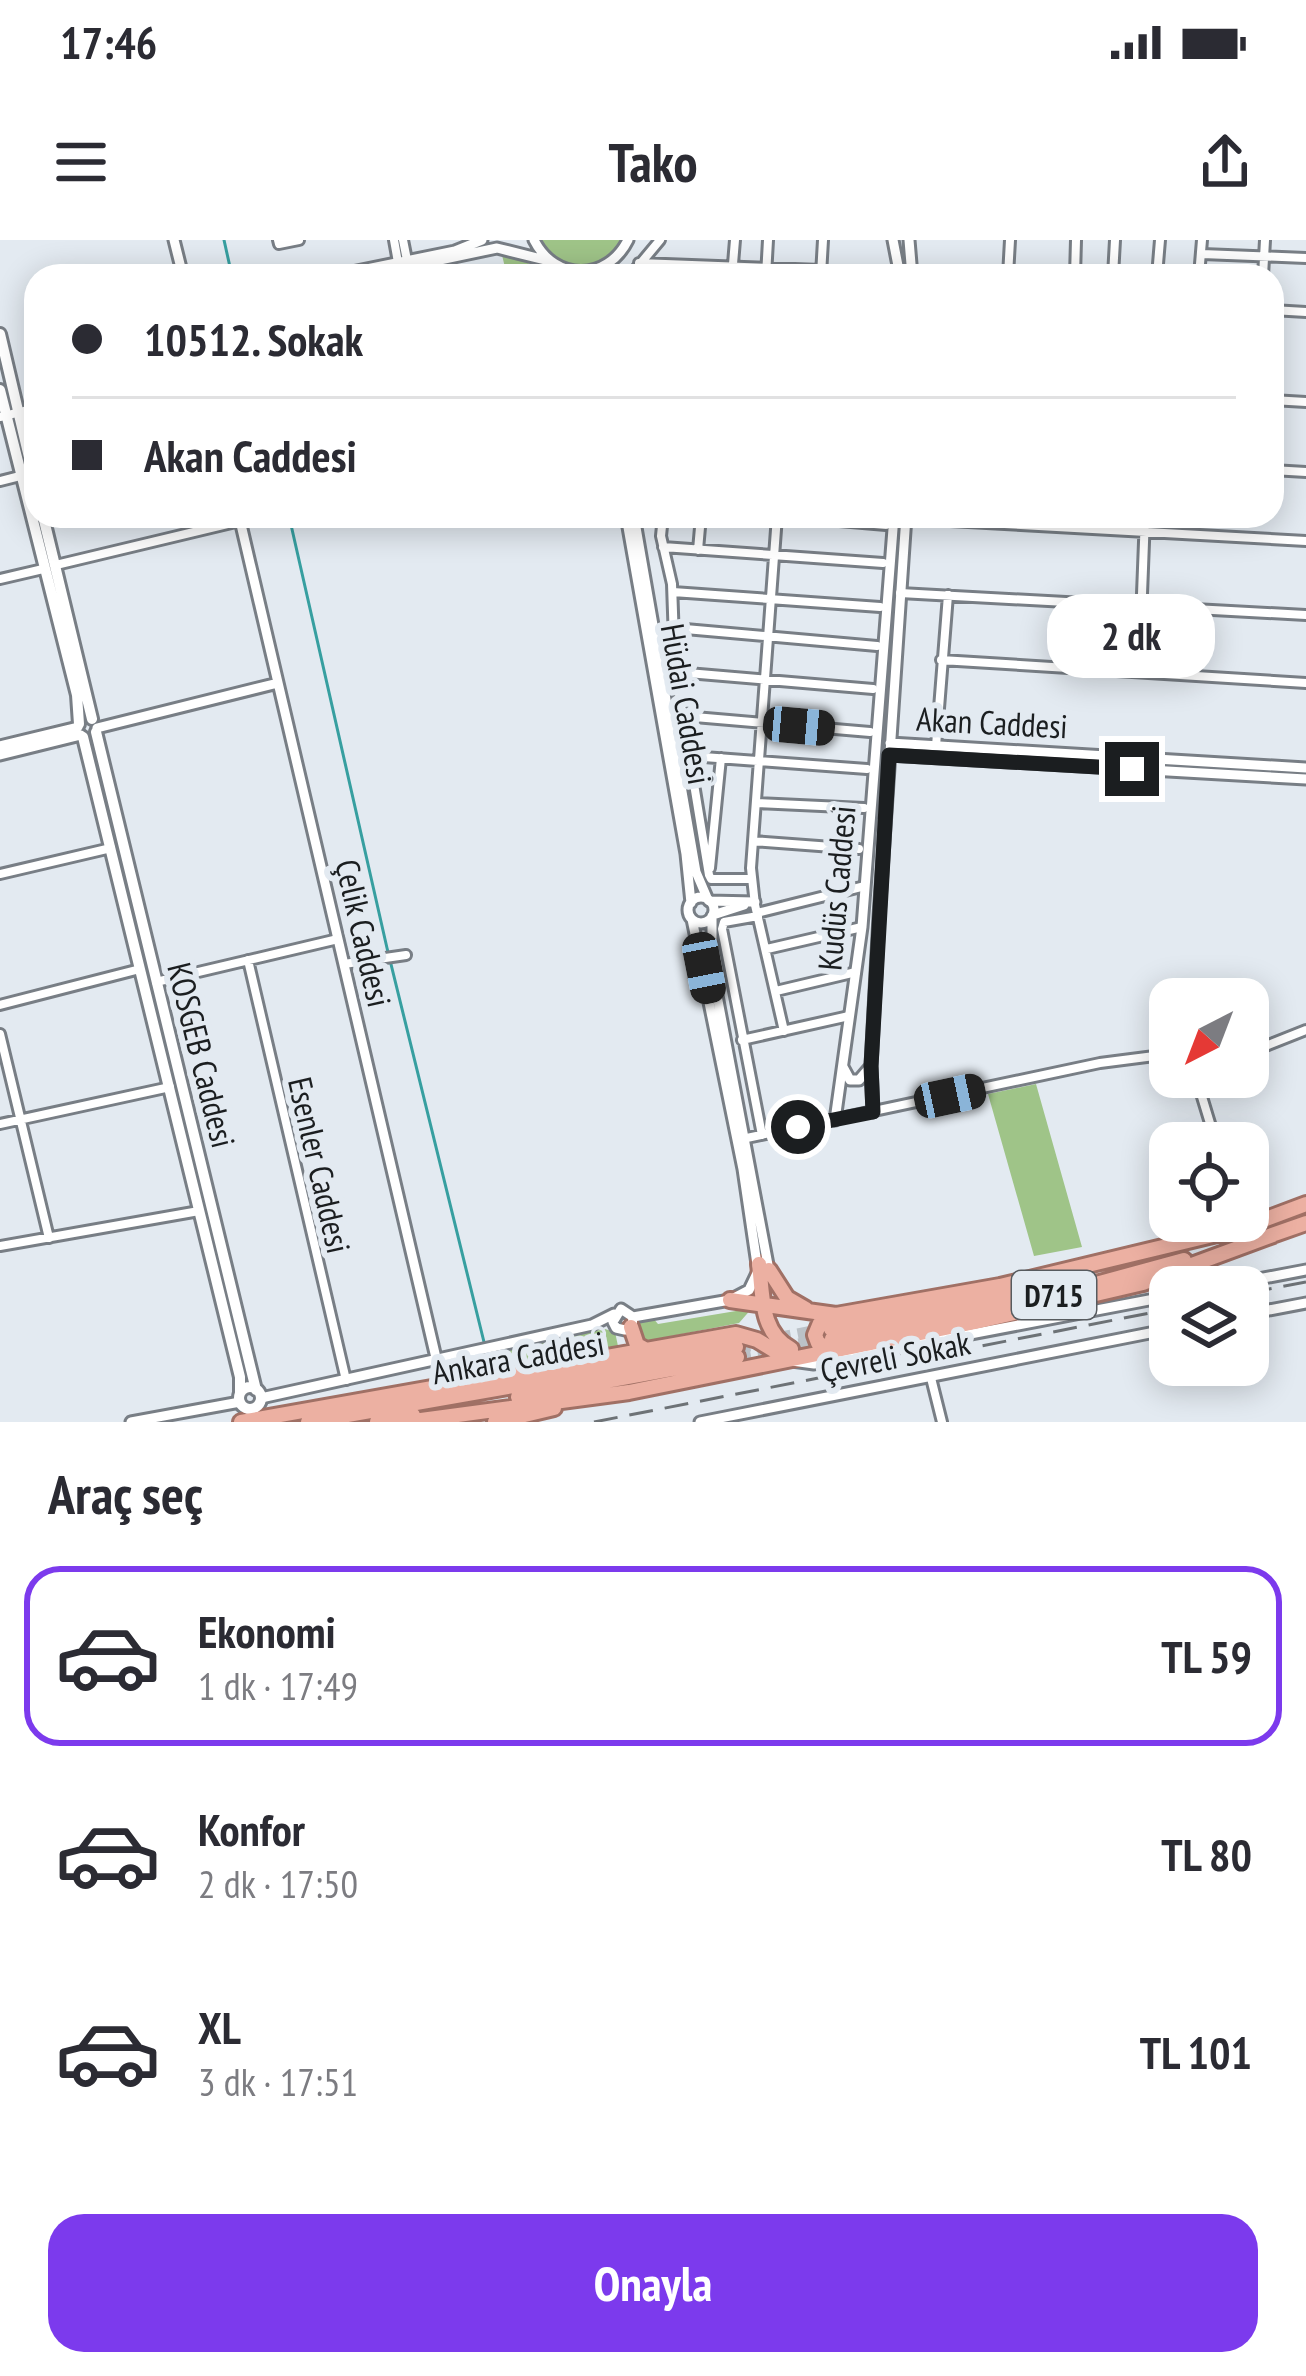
<!DOCTYPE html>
<html lang="tr">
<head>
<meta charset="utf-8">
<style>
  :root { --surface:#fff; --page:#f7f7f7; --text:#2b2b33; --muted:#7c7c81; --line:#e1e1e2; --accent:#7c3aed }
  body { margin:0; font-family:"PT Sans Narrow",sans-serif; background:var(--page); color:var(--text); height:100vh; display:flex; flex-direction:column; font-size:45px; white-space:nowrap }
  * { box-sizing:border-box; margin:0 }
  p { font-size:39px; color:var(--muted) }
  .icon { flex:none; width:66px; height:66px; fill:none; stroke:currentColor; stroke-width:2; stroke-linecap:round; stroke-linejoin:round }
  .map { position:relative; height:1182px; overflow:hidden }
  .drawer { display:flex; flex-direction:column; background:var(--surface); flex:1 }
  .drawer>* { flex:none }
  .hud { position:absolute; left:24px; top:24px; width:1260px; height:264px; border-radius:36px; box-shadow:0 6px 30px #0003; display:grid; align-content:center; height:264px; padding:0 48px; background:var(--surface) }
  .needle { width:78px; rotate:222deg }
  .controls { position:absolute; left:1149px; top:738px; display:grid; gap:24px }
  .controls a { display:grid; place-items:center; width:120px; height:120px; border-radius:24px; background:var(--surface); box-shadow:0 6px 30px #0003; font-size:60px }
  .end { position:absolute; width:54px; height:54px; margin:-27px; border:15px solid #1b1e20; background:#fff; box-shadow:0 0 0 6px #fff }
  .from { border-radius:50% }
  .bubble { position:absolute; height:84px; border-radius:36px; background:var(--surface); box-shadow:0 6px 30px #0003; font-size:39px; font-weight:800; line-height:84px; text-align:center }
  .car { position:absolute; width:36px; height:72px; margin:-36px -18px; border-radius:15px; box-shadow:0 0 9px 3px #0007; background:linear-gradient(#222 24%,#8ab4d8 0 40%,#222 0 76%,#8ab4d8 0 86%,#222 0) }
  .hud b { display:flex; align-items:center; gap:42px; height:114px; font-size:45px }
  .hud b+b { border-top:3px solid var(--line) }
  .hud i { width:30px; height:30px; background:var(--text) }
  ul { padding:0; list-style:none }
  li { display:flex; align-items:center; gap:36px; height:180px; margin:0 24px 18px; padding:0 24px; border:6px solid transparent; border-radius:36px }
  li div { flex:1 }
  li b { display:block; font-size:45px }
  li em { font-style:normal; font-weight:800 }
  li.on { border-color:var(--accent) }
  li>.icon { width:108px; height:108px; stroke-width:1.5 }
  h2 { padding:0 48px; font-size:54px; line-height:144px }
  .action { display:flex; gap:24px; margin-top:auto; padding:24px 48px }
  .action a { flex:1; height:138px; border-radius:36px; background:var(--accent); color:#fff; font-size:48px; font-weight:800; line-height:138px; text-align:center }
  .status { display:flex; justify-content:space-between; align-items:center; height:84px; padding:0 60px; background:var(--surface); direction:ltr }
  .status svg { height:33px; fill:currentColor }
  header { display:flex; justify-content:space-between; align-items:center; height:156px; padding:0 48px; background:var(--surface); font-size:54px; font-weight:800 }
  .map>svg:first-child { display:block }
  .green { fill:#9fc488 }
  .lines { fill:none; stroke-linecap:round; stroke-linejoin:round }
  .stream { stroke:#379fa0; stroke-width:3 }
  .trunk-tunnel { stroke:#bbc1c7; stroke-width:14; stroke-dasharray:14 7; stroke-linecap:butt }
  .minor-casing { stroke:#787e85; stroke-width:14 }
  .tertiary-casing { stroke:#787e85; stroke-width:15 }
  .secondary-casing { stroke:#787e85; stroke-width:16 }
  .trunk-casing { stroke:#a07065; stroke-width:20 }
  .minor { stroke:#fff; stroke-width:8 }
  .tertiary { stroke:#fff; stroke-width:9 }
  .secondary { stroke:#fff; stroke-width:10 }
  .trunk { stroke:#ecb0a2; stroke-width:14 }
  .rail { stroke:#6d7276; stroke-width:3; stroke-dasharray:24 12; stroke-linecap:butt }
  .route { stroke:#1b1e20; stroke-width:15 }
  .labels { text-anchor:middle; dominant-baseline:central; stroke-width:12; stroke-linejoin:round; paint-order:stroke }
  .shield { fill:#e3eaf1; stroke:#575b5f; stroke-width:3 }
  .shield-label { font-size:30px; font-weight:bold; fill:#1b1e20 }
  .street-label { font-size:33px; fill:#1b1e20; stroke:#e3eaf1 }
</style>
</head>
<body>
<div class="status"><b>17:46</b><svg viewBox="0 0 49 12"><path d="M0 12V9h3v3zM5 12V6h3v6zM10 12V3h3v9zM15 12V0h3v12zM26 1h20v11H26zM47 4h2v5h-2z"/></svg></div>
<header><svg class="icon" aria-label="menu" viewBox="0 0 24 24"><path d="M4 6h16M4 12h16M4 18h16"/></svg>Tako<svg class="icon" aria-label="share" viewBox="0 0 24 24"><path d="M12 15V3M7 8l5-5 5 5M5 13v7h14v-7"/></svg></header>
<div class="map">
<svg width="1306" height="1182" viewBox="0 0 1306 1182">
  <rect width="100%" height="100%" fill="#e3eaf1"/>
  <!-- green -->
  <path class="green" d="M538 0H621C597 40 563 32 538 0Z
    M502 15 531 24 551 36H507Z
    M1036 844 1082 1007 1034 1016 988 854Z
    M739 1064 753 1067 739 1083 641 1102 636 1094 638 1079 652 1077 658 1084 736 1071Z
    M605 1089 615 1092 618 1106 502 1127 498 1113Z"/>
  <g class="lines">
    <!-- stream -->
    <path class="stream" d="M224 0 232 36
      M289 276 387 708 484 1102"/>
    <!-- trunk-tunnel -->
    <path class="trunk-tunnel" d="M736 1107 826 1090
      M737 1117 827 1100"/>
    <!-- minor casing -->
    <g class="minor-casing">
      <path id="minor" d="M278 0 279 4 299 0
        M394 0 399 28
        M403 0 408 25
        M1202 14 1306 18
        M639 23 900 33
        M821 35 823 0
        M630 36 660 0
        M732 36 735 0
        M766 36 768 0
        M1008 36 1010 0
        M1075 36 1076 0
        M1113 36 1115 0
        M1157 36 1160 0
        M1199 36 1202 0
        M1263 36 1265 0
        M1272 70 1306 72
        M1272 160 1306 162
        M0 177 36 168
        M1272 230 1306 232
        M0 241 20 236
        M663 276 661 296 672 344 675 429 709 635 711 639H752
        M777 276 751 628 755 665 784 791
        M781 276 886 285
        M951 276 950 281 1306 301
        M663 307 883 323
        M698 310 701 276
        M56 325 240 281
        M0 339 43 329
        M673 352 880 367
        M900 353 1306 375
        M674 388 877 406
        M941 420 1306 443
        M676 432 873 449
        M1139 432 1145 276
        M683 476 870 492
        M936 506 948 355
        M690 516 867 529
        M757 563 864 568
        M753 601 859 609
        M710 628 721 518
        M0 634 111 608
        M757 673 865 646
        M758 676 724 682 722 689 762 895
        M767 709 862 687
        M248 720 346 1140
        M344 724 406 715
        M156 742 338 699
        M776 751 856 732
        M0 765 140 729
        M0 794 49 998
        M742 800 849 776
        M1248 813 1306 790
        M1196 837 1216 903
        M0 884 170 847
        M742 899 1100 823 1170 814
        M0 1006 199 971
        M931 1138 942 1182"/>
    </g>
    <!-- tertiary casing -->
    <g class="tertiary-casing">
      <path id="tertiary" d="M174 0 183 36
        M534 0C555 42 607 42 628 0
        M893 0 900 36
        M909 0 912 36
        M332 36 455 11 482 0
        M364 36 497 8 549 21
        M239 276 437 1122
        M626 276 686 614 691 663
        M634 276 696 632 708 660
        M97 488 278 443
        M890 503 1306 528
        M0 506 78 487
        M0 515 81 495
        M889 515 1306 539
        M688 670a13 13 0 1 1 26 0a13 13 0 1 1-26 0Z
        M709 661 755 662
        M713 675 744 665
        M712 676V729L769 1030
        M843 827 850 840H859L871 826
        M873 872 871 826 879 676 906 276
        M835 880 862 687 894 276
        M1216 1047 1306 1030
        M1248 1074 1306 1063
        M633 1077 632 1086 625 1090 616 1088 613 1082 621 1069 633 1077 730 1060 749 1050 758 1031 743 929 692 679
        M792 1121 814 1124 1170 1056
        M261 1158 592 1085 614 1074
        M131 1182 240 1162
        M700 1182 1170 1089"/>
    </g>
    <!-- secondary casing -->
    <g class="secondary-casing">
      <path id="secondary" d="M0 94 36 247
        M0 150 77 455 79 484
        M43 276 92 479
        M96 492 256 1150
        M83 497 240 1137V1153
        M239 1158a11 11 0 1 1 22 0a11 11 0 1 1-22 0Z"/>
    </g>
    <!-- trunk casing -->
    <g class="trunk-casing">
      <path id="trunk" d="M1237 990 1306 964
        M1269 996 1306 983
        M759 1024C763 1056 760 1092 791 1109
        M769 1030 787 1058 806 1069
        M730 1060 836 1075 1000 1046 1242 988
        M631 1087 637 1105 648 1111
        M831 1089 1078 1037
        M832 1099 1063 1053 1184 1020
        M831 1110 818 1103 815 1095 820 1083 831 1076
        M518 1157 737 1117
        M241 1182 736 1094 757 1100 788 1119
        M308 1182 736 1107
        M377 1182 413 1175
        M406 1182 629 1152 975 1082 1143 1043 1273 995
        M495 1182 554 1168"/>
    </g>
    <!-- minor -->
    <use href="#minor" class="minor"/>
    <!-- tertiary -->
    <use href="#tertiary" class="tertiary"/>
    <!-- secondary -->
    <use href="#secondary" class="secondary"/>
    <!-- trunk -->
    <use href="#trunk" class="trunk"/>
    <!-- rail -->
    <path class="rail" d="M1248 1053 1306 1042
      M594 1182 1170 1069"/>
  </g>
  <g class="lines">
    <!-- route -->
    <path class="route" d="M798 887 873 872 871 826 889 515 1132 529"/>
  </g>
  <g class="labels">
    <!-- shield labels -->
    <rect class="shield" x="1012" y="1031" width="84" height="48" rx="9"/>
    <g class="shield-label">
      <text x="1054" y="1055">D715</text>
    </g>
    <!-- street labels -->
    <g class="street-label">
      <text transform="translate(687 464) rotate(80)">Hüdai Caddesi</text>
      <text transform="translate(992 482) rotate(3)">Akan Caddesi</text>
      <text transform="translate(836 648) rotate(-85)">Kudüs Caddesi</text>
      <text transform="translate(364 693) rotate(77)">Çelik Caddesi</text>
      <text transform="translate(202 815) rotate(76)">KOSGEB Caddesi</text>
      <text transform="translate(320 925) rotate(77)">Esenler Caddesi</text>
      <text transform="translate(895 1116) rotate(-11)">Çevreli Sokak</text>
      <text transform="translate(518 1117) rotate(-10)">Ankara Caddesi</text>
    </g>
  </g>
</svg>
<div class="controls">
<a><svg class="needle" viewBox="-14 -14 28 28"><path d="M0-13l5 13h-10z" fill="#e53935"/><path d="M0 13l5-13h-10z" fill="#7c7c81"/></svg></a>
<a><svg class="icon" aria-label="locate" viewBox="0 0 24 24"><circle cx="12" cy="12" r="6"/><path d="M12 2v4M12 18v4M2 12h4M18 12h4"/></svg></a>
<a><svg class="icon" aria-label="layers" viewBox="0 0 24 24"><path d="M12 4l9 5-9 5-9-5zM3 14l9 5 9-5"/></svg></a>
</div>
<i class="end from" style="left:798px;top:887px"></i>
<i class="end" style="left:1132px;top:529px"></i>
<div class="bubble" style="left:1047px;top:354px;width:168px">2 dk</div>
<i class="car" style="left:799px;top:486px;rotate:95deg"></i>
<i class="car" style="left:704px;top:728px;rotate:169deg"></i>
<i class="car" style="left:950px;top:856px;rotate:78deg"></i>
<div class="hud">
<b><i class="from"></i>10512. Sokak</b>
<b><i></i>Akan Caddesi</b>
</div>
</div>
<section class="drawer">
<h2>Araç seç</h2>
<ul>
<li class="on"><svg class="icon" aria-label="car" viewBox="0 0 24 24"><path d="M5 17H2v-5l4-1 3-4h7l3 4 3 1v5h-3M9 17h6M6 11h13"/><circle cx="7" cy="17" r="2"/><circle cx="17" cy="17" r="2"/></svg><div><b>Ekonomi</b><p>1 dk · 17:49</p></div><em>TL 59</em></li>
<li><svg class="icon" aria-label="car" viewBox="0 0 24 24"><path d="M5 17H2v-5l4-1 3-4h7l3 4 3 1v5h-3M9 17h6M6 11h13"/><circle cx="7" cy="17" r="2"/><circle cx="17" cy="17" r="2"/></svg><div><b>Konfor</b><p>2 dk · 17:50</p></div><em>TL 80</em></li>
<li><svg class="icon" aria-label="car" viewBox="0 0 24 24"><path d="M5 17H2v-5l4-1 3-4h7l3 4 3 1v5h-3M9 17h6M6 11h13"/><circle cx="7" cy="17" r="2"/><circle cx="17" cy="17" r="2"/></svg><div><b>XL</b><p>3 dk · 17:51</p></div><em>TL 101</em></li>
</ul>
<div class="action"><a>Onayla</a></div>
</section>
</body>
</html>
